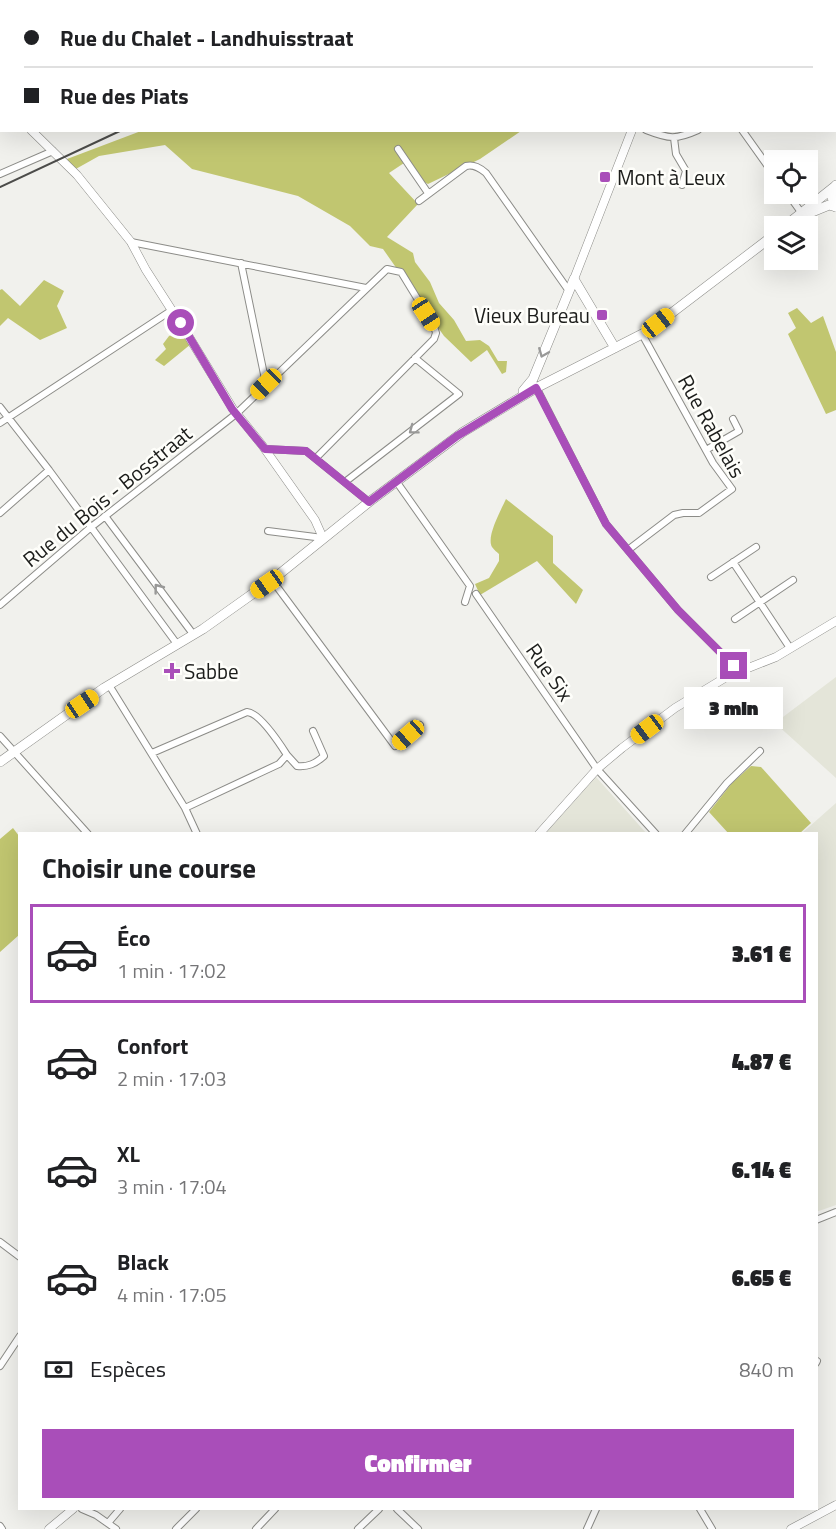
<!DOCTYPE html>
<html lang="fr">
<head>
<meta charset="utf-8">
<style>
  :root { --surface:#fff; --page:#f2f2f2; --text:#202124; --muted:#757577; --line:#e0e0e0; --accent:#a94eb9 }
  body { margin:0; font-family:"Titillium Web",sans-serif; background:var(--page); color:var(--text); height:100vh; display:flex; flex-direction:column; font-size:22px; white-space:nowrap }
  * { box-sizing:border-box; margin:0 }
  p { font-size:20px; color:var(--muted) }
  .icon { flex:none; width:33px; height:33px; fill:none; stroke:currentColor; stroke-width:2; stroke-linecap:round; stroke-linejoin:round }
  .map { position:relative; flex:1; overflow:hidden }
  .details { position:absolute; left:18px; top:832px; width:800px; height:678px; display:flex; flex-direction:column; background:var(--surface); border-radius:0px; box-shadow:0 6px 24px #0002 }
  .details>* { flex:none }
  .hud { position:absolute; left:0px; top:0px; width:837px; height:132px; box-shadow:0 6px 24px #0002; display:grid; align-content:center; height:132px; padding:0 24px; background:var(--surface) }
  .controls { position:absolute; left:764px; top:150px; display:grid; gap:12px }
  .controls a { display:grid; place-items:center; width:54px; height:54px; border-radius:0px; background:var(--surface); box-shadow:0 6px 24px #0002; font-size:30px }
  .end { position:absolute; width:27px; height:27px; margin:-14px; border:8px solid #a94eb9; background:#fff; box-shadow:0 0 0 3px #fff }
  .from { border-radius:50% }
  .bubble { position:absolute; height:42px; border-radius:0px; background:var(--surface); box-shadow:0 6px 24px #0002; font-size:20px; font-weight:800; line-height:42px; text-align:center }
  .car { position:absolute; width:18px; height:36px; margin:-18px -9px; border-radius:8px; box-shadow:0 0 4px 2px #0007; background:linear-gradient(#f5c518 24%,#345 0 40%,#f5c518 0 76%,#345 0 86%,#f5c518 0) }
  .hud b { display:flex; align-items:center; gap:21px; height:57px; font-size:22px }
  .hud b+b { border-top:2px solid var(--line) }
  .hud i { width:15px; height:15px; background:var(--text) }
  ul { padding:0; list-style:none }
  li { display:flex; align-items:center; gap:18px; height:99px; margin:0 12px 9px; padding:0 12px; border:3px solid transparent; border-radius:0px }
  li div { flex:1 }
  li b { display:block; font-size:22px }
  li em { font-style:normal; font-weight:800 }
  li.on { border-color:var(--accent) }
  li>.icon { width:54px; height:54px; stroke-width:1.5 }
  h2 { padding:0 24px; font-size:27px; line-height:72px }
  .pay { display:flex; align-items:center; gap:15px; height:66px; padding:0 24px; font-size:22px }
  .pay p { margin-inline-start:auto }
  .button { display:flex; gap:12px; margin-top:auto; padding:12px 24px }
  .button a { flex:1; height:69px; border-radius:0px; background:var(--accent); color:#fff; font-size:24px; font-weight:800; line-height:69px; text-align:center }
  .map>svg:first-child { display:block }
  .built { fill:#e4e5d9 }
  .green { fill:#c1c670 }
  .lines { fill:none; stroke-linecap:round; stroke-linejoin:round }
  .minor-casing { stroke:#8c8c88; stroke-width:8 }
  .tertiary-casing { stroke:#8c8c88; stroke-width:9 }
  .secondary-casing { stroke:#8c8c88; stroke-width:10 }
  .primary-casing { stroke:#8c8c88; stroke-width:10 }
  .minor { stroke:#fff; stroke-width:6 }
  .tertiary { stroke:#fff; stroke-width:8 }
  .secondary { stroke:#fff; stroke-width:9 }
  .primary { stroke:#fff; stroke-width:9 }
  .rail { stroke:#4c4c4a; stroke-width:2 }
  .oneway { stroke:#999998 }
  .route { stroke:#a94eb9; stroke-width:8 }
  .poi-dot { fill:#a94eb9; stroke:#fefefa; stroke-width:2 }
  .labels { text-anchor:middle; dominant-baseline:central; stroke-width:5; stroke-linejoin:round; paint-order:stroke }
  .poi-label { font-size:21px; fill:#1c1d1b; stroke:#fefefa; text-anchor:start }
  .street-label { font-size:21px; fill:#1c1d1b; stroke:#fefefa }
</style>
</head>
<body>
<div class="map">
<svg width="836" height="1529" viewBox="0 0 836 1529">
  <rect width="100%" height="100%" fill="#f1f1ed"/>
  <!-- built -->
  <path class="built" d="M836 677V778L775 723Z
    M596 777 647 834H545Z
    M836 803V1205L816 1212V834H801Z"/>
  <!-- green -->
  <path class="green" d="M141 131H521L480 159 428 184 422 181 404 163 389 173 418 204 387 237 413 253 415 262 430 282 439 303 454 320 466 341 480 340 489 346 498 361H507L506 372 502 374 487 350 471 362 444 336 383 249 370 246 350 226 298 196 192 169 165 145 99 156 74 170 67 159Z
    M44 280 64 291 57 306 67 328 40 340 8 318 0 326V290L2 289 20 306Z
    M797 308 811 323 823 316 836 352V410L826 414 788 334 796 328 788 313Z
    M181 330 191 344 164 366 155 360 166 349 163 344 169 336Z
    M506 499 553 536V563L583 590 576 604 537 561 480 595 475 584 489 578 499 561V554C497 552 494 550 492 547 486 537 501 510 506 499Z
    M751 766 761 767 811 823 799 834H729L709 812 732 783Z
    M13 828 19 836V935L0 952V839Z"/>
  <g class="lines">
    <!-- minor casing -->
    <g class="minor-casing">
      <path id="minor" d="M715 0 716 2
        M637 2 640 0
        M646 130C669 139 676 140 698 130
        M742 130 774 175
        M674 138 676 154 686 171 682 185
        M398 149 428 193
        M0 174 53 151
        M788 194 803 215
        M419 201 466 166C474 164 480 168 486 173L569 291
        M131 242 366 288
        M241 263 266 384
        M535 385 606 524 678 610 740 672
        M0 407 49 470 177 644
        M0 423 172 310
        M265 449 306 451 369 502
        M706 450 739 431 733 419
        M396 481 470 586 465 602
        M345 482 459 394 415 358
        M0 513 49 470
        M105 516 193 634
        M268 531 323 538
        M628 550 674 515 683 513H699L732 489 713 463 642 334
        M733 562 790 648
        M711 577 756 547
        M272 580 395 746 420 725
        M476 594 597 769 656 834
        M0 605 90 528 236 414 387 269 401 272 434 326 436 333 434 339 316 458
        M735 619 793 580
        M109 685 185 808 197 834
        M0 736 88 834
        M152 753 247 712C260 713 280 744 287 755L279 764 185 808
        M287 755 297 766C308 767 315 764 324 756L313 731
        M685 834 727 783 760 751
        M816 1220 836 1212
        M0 1242 20 1257
        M816 1363 817 1361
        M0 1366 20 1336
        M82 1509 96 1515 116 1529
        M397 1509 418 1529
        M700 1509 712 1529
        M108 1523 120 1509
        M0 1526 2 1529
        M176 1529 196 1509
        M256 1529 275 1509
        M358 1529 379 1509
        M587 1529 596 1509"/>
    </g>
    <!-- tertiary casing -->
    <g class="tertiary-casing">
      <path id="tertiary" d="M706 2 708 0
        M0 107 2 108
        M31 130 77 175 131 242 146 270 189 337 233 409 262 445 315 520 323 538
        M574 279 632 130
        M539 834 597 769 622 748 675 708 728 676 776 657 836 621
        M49 1529 73 1509
        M791 1529 836 1505"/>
    </g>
    <!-- secondary casing -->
    <g class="secondary-casing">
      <path id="secondary" d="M807 214 829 205 836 207
        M785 226 834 187
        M574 279 615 348
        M523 391 533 379 574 279
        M0 762 104 688 203 629 272 580 369 502 463 432 536 388 648 331 774 235"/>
    </g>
    <!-- primary casing -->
    <g class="primary-casing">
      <path id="primary" d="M836 185 831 195 836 207"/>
    </g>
    <!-- minor -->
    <use href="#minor" class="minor"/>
    <!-- tertiary -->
    <use href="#tertiary" class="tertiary"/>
    <!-- secondary -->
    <use href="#secondary" class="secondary"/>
    <!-- primary -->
    <use href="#primary" class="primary"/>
    <!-- rail -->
    <path class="rail" d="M393 2 396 0
      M0 187 122 130"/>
  </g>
  <!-- one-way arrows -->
  <defs><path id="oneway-chevron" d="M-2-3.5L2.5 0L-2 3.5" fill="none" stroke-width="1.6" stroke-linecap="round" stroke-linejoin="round" transform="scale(1.5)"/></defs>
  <g class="oneway">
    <use href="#oneway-chevron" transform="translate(543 353) rotate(112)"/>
    <use href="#oneway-chevron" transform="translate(413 430) rotate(143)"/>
    <use href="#oneway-chevron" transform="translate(158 588) rotate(-127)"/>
  </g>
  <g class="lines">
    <!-- route -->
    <path class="route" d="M181 323 232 409 265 449 306 451 369 502 457 436 536 388 606 524 678 610 734 666"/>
  </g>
  <!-- markers -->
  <g class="poi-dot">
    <rect x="599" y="171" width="12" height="12" rx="3"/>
    <rect x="596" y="309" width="12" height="12" rx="3"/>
    <path d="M169 662h6v6h6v6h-6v6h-6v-6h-6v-6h6z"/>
  </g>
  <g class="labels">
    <!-- poi labels -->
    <g class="poi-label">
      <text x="617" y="177">Mont à Leux</text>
      <text x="590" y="315" text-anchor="end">Vieux Bureau</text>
      <text x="184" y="671">Sabbe</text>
    </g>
    <!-- street labels -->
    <g class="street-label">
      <text transform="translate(712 426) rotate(61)">Rue Rabelais</text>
      <text transform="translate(107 496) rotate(-39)">Rue du Bois - Bosstraat</text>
      <text transform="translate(550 672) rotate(55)">Rue Six</text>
    </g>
  </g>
</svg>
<div class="controls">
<a><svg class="icon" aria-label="locate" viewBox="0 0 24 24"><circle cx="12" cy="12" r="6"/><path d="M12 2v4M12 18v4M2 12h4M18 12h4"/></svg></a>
<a><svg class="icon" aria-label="layers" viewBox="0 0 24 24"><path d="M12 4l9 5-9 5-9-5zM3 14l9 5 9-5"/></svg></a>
</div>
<i class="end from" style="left:181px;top:323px"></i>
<i class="end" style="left:734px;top:666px"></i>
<div class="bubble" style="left:684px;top:687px;width:99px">3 min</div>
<i class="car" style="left:426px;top:314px;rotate:147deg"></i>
<i class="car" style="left:658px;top:323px;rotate:52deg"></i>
<i class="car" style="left:266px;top:384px;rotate:226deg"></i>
<i class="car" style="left:267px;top:584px;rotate:235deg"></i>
<i class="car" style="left:82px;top:704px;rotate:56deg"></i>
<i class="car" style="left:647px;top:729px;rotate:233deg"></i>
<i class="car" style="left:408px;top:735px;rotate:229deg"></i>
<div class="hud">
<b><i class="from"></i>Rue du Chalet - Landhuisstraat</b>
<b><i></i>Rue des Piats</b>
</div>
<section class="details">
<h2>Choisir une course</h2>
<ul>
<li class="on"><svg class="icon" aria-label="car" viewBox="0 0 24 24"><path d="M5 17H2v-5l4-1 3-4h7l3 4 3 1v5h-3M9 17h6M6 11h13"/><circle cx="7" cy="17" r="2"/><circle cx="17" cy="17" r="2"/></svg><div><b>Éco</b><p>1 min · 17:02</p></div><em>3.61 €</em></li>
<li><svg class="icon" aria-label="car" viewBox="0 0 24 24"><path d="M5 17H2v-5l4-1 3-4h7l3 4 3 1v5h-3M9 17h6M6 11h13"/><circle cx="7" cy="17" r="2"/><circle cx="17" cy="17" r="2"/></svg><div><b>Confort</b><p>2 min · 17:03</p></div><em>4.87 €</em></li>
<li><svg class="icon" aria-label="car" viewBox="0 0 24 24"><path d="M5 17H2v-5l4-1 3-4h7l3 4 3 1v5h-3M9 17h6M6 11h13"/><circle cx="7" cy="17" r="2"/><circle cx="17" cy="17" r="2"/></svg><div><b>XL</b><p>3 min · 17:04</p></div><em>6.14 €</em></li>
<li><svg class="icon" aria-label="car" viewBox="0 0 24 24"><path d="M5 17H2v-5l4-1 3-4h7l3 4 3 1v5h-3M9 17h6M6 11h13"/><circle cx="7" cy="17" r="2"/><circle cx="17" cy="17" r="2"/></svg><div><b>Black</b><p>4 min · 17:05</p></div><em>6.65 €</em></li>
</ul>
<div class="pay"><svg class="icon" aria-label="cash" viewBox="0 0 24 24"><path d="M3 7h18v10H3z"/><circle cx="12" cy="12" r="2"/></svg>Espèces<p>840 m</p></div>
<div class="button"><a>Confirmer</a></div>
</section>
</div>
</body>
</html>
